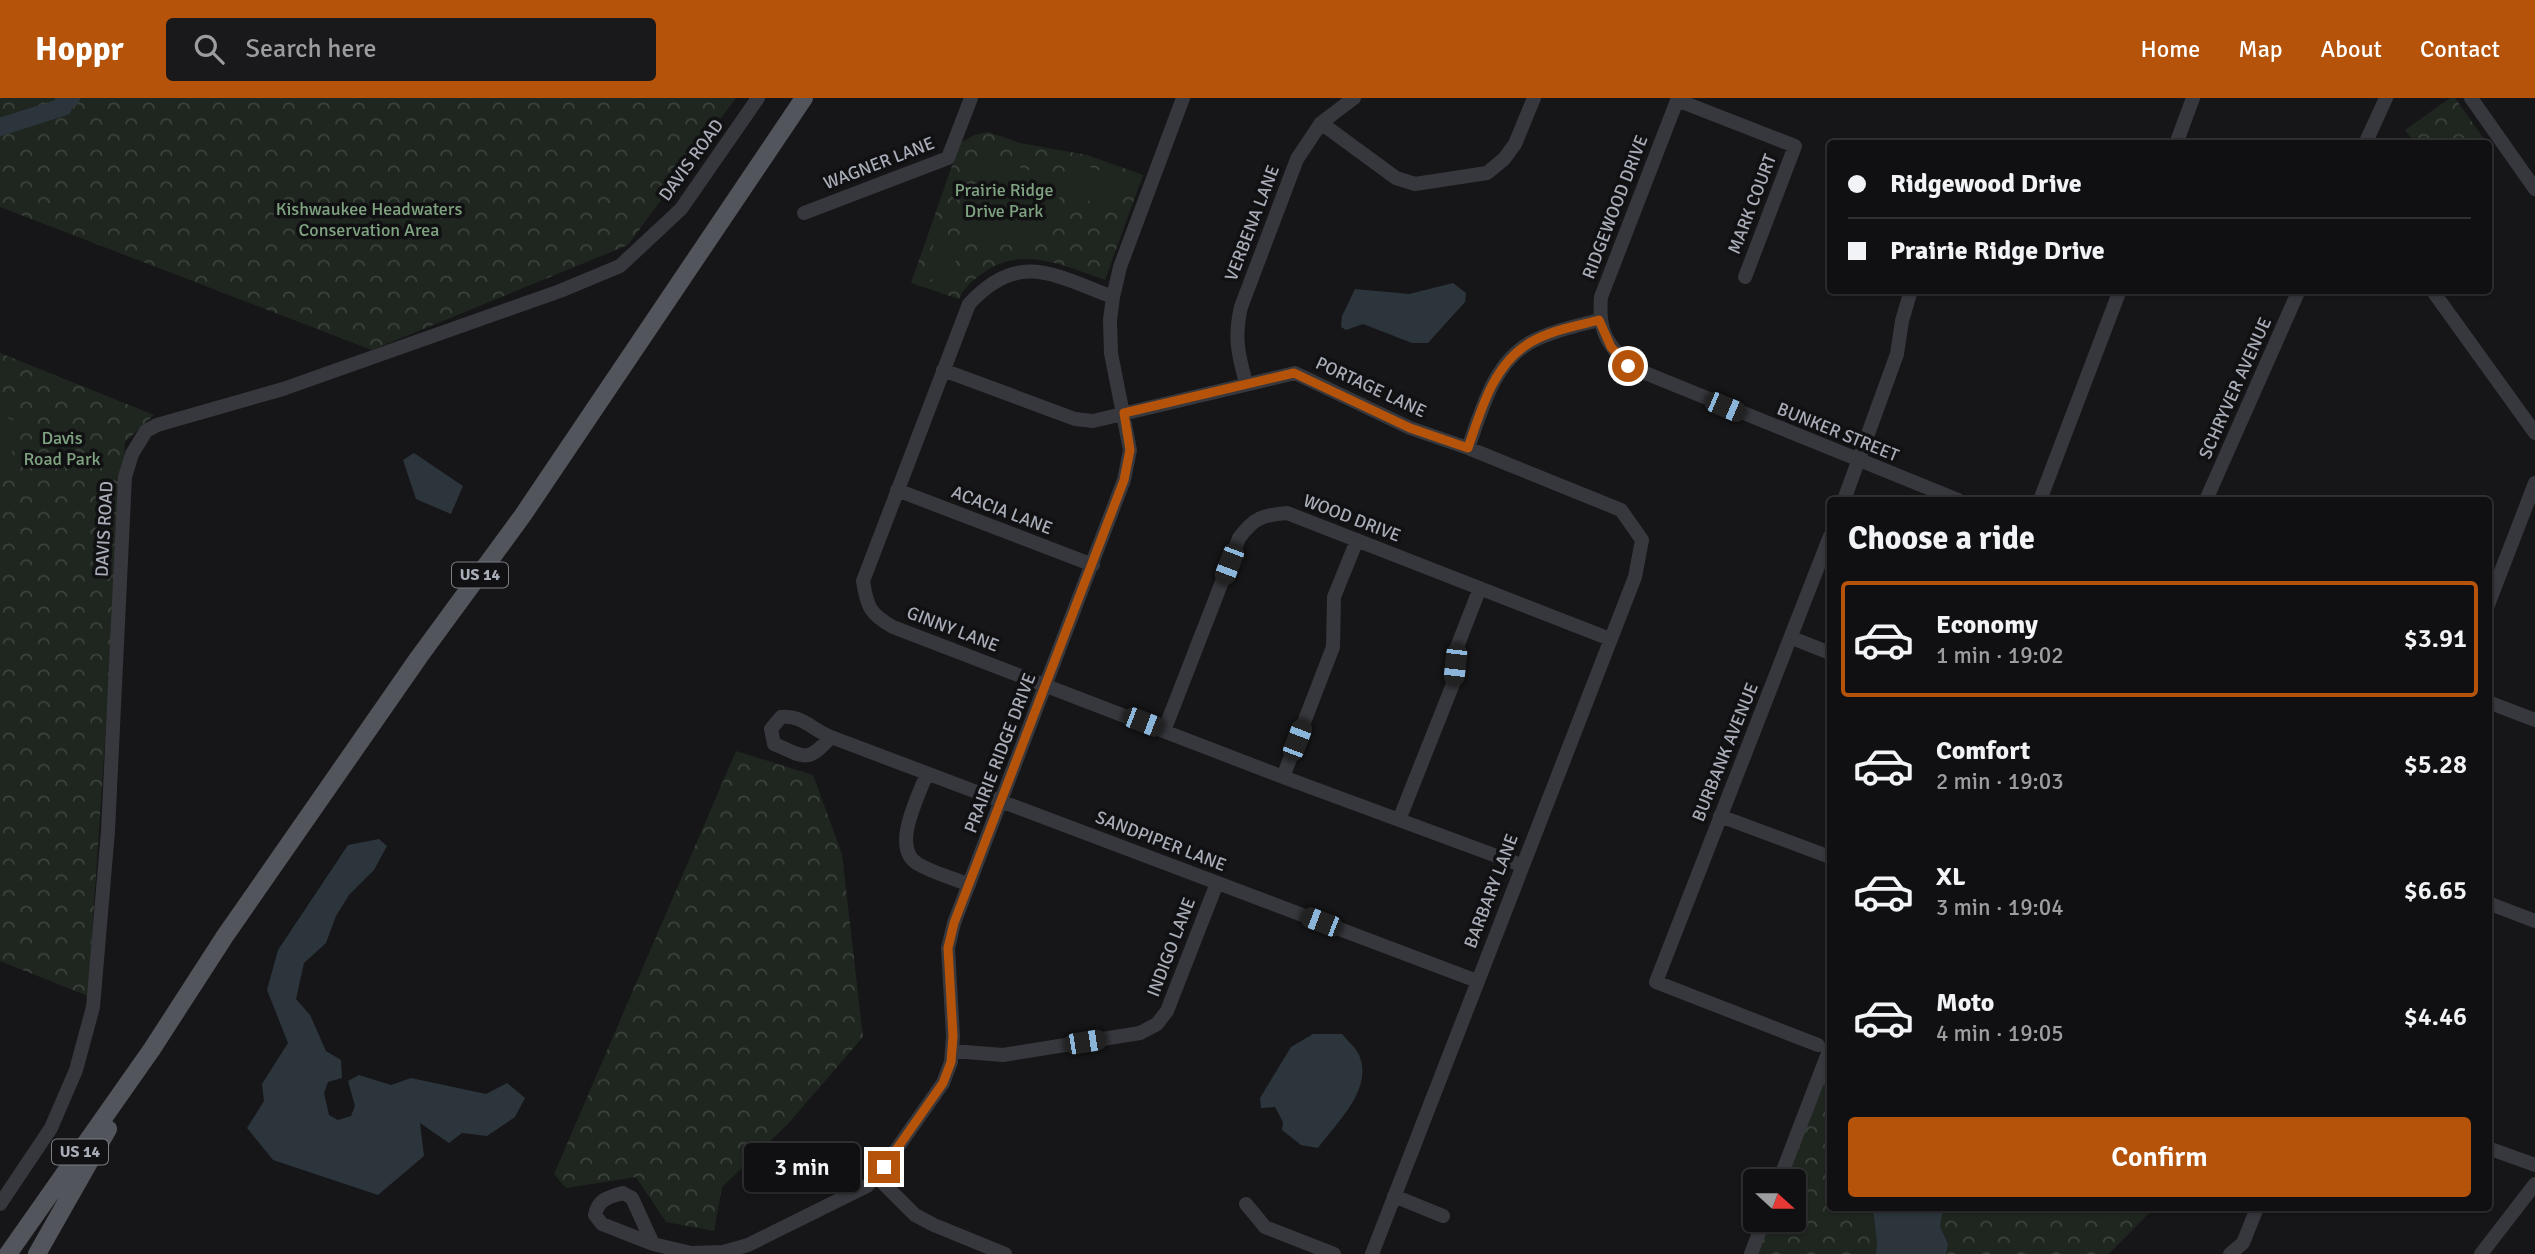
<!DOCTYPE html>
<html lang="en">
<head>
<meta charset="utf-8">
<style>
  :root { --surface:#101012; --page:#19191b; --text:#f1f3f6; --muted:#9c9d9f; --line:#303032; --accent:#b45309 }
  body { margin:0; font-family:Signika,sans-serif; background:var(--page); color:var(--text); height:100vh; display:flex; flex-direction:column; font-size:26px; white-space:nowrap }
  * { box-sizing:border-box; margin:0 }
  p { font-size:23px; color:var(--muted) }
  .icon { flex:none; width:38px; height:38px; fill:none; stroke:currentColor; stroke-width:2; stroke-linecap:round; stroke-linejoin:round }
  .map { position:relative; flex:1; overflow:hidden }
  .drawer { position:absolute; left:1827px; top:399px; width:665px; height:714px; display:flex; flex-direction:column; background:var(--surface); border-radius:7px; box-shadow:0 2px 5px #0004,0 0 0 2px var(--line) }
  .drawer>* { flex:none }
  .hud { position:absolute; left:1827px; top:42px; width:665px; height:154px; border-radius:7px; box-shadow:0 2px 5px #0004,0 0 0 2px var(--line); display:grid; align-content:center; height:154px; padding:0 21px; background:var(--surface) }
  .needle { width:46px; rotate:111deg }
  .fabs { position:absolute; left:1743px; top:1071px; display:grid; gap:14px }
  .fabs a { display:grid; place-items:center; width:63px; height:63px; border-radius:7px; background:var(--surface); box-shadow:0 2px 5px #0004,0 0 0 2px var(--line); font-size:35px }
  .end { position:absolute; width:32px; height:32px; margin:-16px; border:9px solid #b45309; background:#fff; box-shadow:0 0 0 4px #fff }
  .from { border-radius:50% }
  .bubble { position:absolute; height:49px; border-radius:7px; background:var(--surface); box-shadow:0 2px 5px #0004,0 0 0 2px var(--line); font-size:23px; font-weight:600; line-height:49px; text-align:center }
  .car { position:absolute; width:21px; height:42px; margin:-21px -10px; border-radius:9px; box-shadow:0 0 5px 2px #0007; background:linear-gradient(#222 24%,#8ab4d8 0 40%,#222 0 76%,#8ab4d8 0 86%,#222 0) }
  .hud b { display:flex; align-items:center; gap:24px; height:66px; font-size:26px }
  .hud b+b { border-top:2px solid var(--line) }
  .hud i { width:18px; height:18px; background:var(--text) }
  ul { padding:0; list-style:none }
  li { display:flex; align-items:center; gap:21px; height:116px; margin:0 14px 10px; padding:0 7px; border:4px solid transparent; border-radius:7px }
  li div { flex:1 }
  li b { display:block; font-size:26px }
  li em { font-style:normal; font-weight:600 }
  li.selected { border-color:var(--accent) }
  li>.icon { width:63px; height:63px; stroke-width:1.5 }
  h2 { padding:0 21px; font-size:32px; line-height:84px }
  .cta { display:flex; gap:14px; margin-top:auto; padding:14px 21px }
  .cta a { flex:1; height:80px; border-radius:7px; background:var(--accent); color:#fff; font-size:28px; font-weight:600; line-height:80px; text-align:center }
  header { display:flex; align-items:center; gap:42px; box-sizing:border-box; height:98px; padding:0 35px; background:var(--accent); color:#fff }
  header strong { font-size:33px }
  nav { display:flex; gap:38px; margin-inline-start:auto; font-size:24px }
  .search { width:490px; height:63px; background:var(--page); display:flex; align-items:center; gap:18px; box-sizing:border-box; padding:0 24px; border-radius:7px; color:var(--muted); font-size:26px }
  .map>svg:first-child { display:block }
  .forest { fill:url(#forest-crowns) }
  .pitch { fill:#1e261f }
  .water { fill:#2c353c }
  .lines { fill:none; stroke-linecap:round; stroke-linejoin:round }
  .river { stroke:#2c353c; stroke-width:18 }
  .minor { stroke:#37383d; stroke-width:14 }
  .major { stroke:#53555c; stroke-width:18 }
  .route { stroke:#b45309; stroke-width:9 }
  .labels { text-anchor:middle; dominant-baseline:central; stroke-width:7; stroke-linejoin:round; paint-order:stroke }
  .shield { fill:#111113; stroke:#7b7e86; stroke-width:2 }
  .shield-label { font-size:16px; font-weight:bold; fill:#a8adb8 }
  .street-label { font-size:18px; fill:#a8adb8; stroke:#111113 }
  .park-label { font-size:18px; fill:#7fa381; stroke:#111113 }
</style>
</head>
<body>
<header>
<strong>Hoppr</strong>
<div class="search"><svg class="icon" aria-label="search" viewBox="0 0 24 24"><circle cx="10" cy="10" r="6"/><path d="M15 15l6 6"/></svg>Search here</div>
<nav><a>Home</a><a>Map</a><a>About</a><a>Contact</a></nav>
</header>
<div class="map">
<svg width="2535" height="1156" viewBox="0 0 2535 1156">
  <defs>
    <pattern id="forest-crowns" width="20" height="18" patternUnits="userSpaceOnUse" patternTransform="scale(1.75)"><rect width="20" height="18" fill="#1e261f"/><path d="M2 6a3 3 0 1 1 6 0M12 15a3 3 0 1 1 6 0" fill="none" stroke="#3c433d"/></pattern>
  </defs>
  <rect width="100%" height="100%" fill="#161618"/>
  <!-- forest -->
  <path class="forest" d="M0 0H736L628 147 372 252 0 109Z
    M2450 0H2455L2487 45H2415L2405 32Z
    M988 34 1020 45 1087 57 1143 77 1105 182C1063 167 1019 146 980 177 971 184 963 191 959 201L911 185 960 45 974 37Z
    M0 255 154 317 125 344 88 898 0 863Z
    M736 653 813 677 842 756 863 939 787 1027 722 1089 714 1133 666 1124 636 1079 566 1090 554 1076Z
    M1830 968V1110H2154L2109 1156H1757L1771 1122H1794V1083H1786Z"/>
  <!-- pitch -->
  <path class="pitch" d="M994 61 1062 83 1058 107 1038 134 1015 147 986 145 961 131 985 66Z
    M1076 64 1125 82 1114 112 1065 94Z
    M938 136 962 145 947 187 922 178Z
    M0 317 23 326 0 384Z"/>
  <!-- water -->
  <path class="water" d="M1453 185 1466 195 1465 204 1428 245H1412L1363 226 1346 232 1341 229 1342 218 1355 191 1409 196Z
    M414 355 463 388 451 416 416 401 403 362Z
    M379 741 387 748 374 772 349 797 336 818 326 845 304 865 296 901 310 917 326 953 341 962 342 980 328 984 324 995 329 1017 338 1022 351 1018 355 1008 348 983 359 977 391 987 411 980 486 996 507 985 525 1000 515 1019 487 1038 462 1035 449 1045 420 1025 424 1058 378 1097 273 1062 247 1030 264 1003 262 986 288 945 267 892 278 852 348 747Z
    M1313 936H1342C1347 942 1356 950 1359 957 1374 991 1336 1025 1318 1050L1301 1047 1282 1032 1283 1024 1275 1009 1261 1010 1260 1000 1291 949Z
    M1873 1110H1943L1940 1129 1948 1146 1946 1156H1876L1877 1145Z"/>
  <g class="lines">
    <!-- river -->
    <path class="river" d="M0 29 63 9 64 2 71 0"/>
    <!-- minor -->
    <path class="minor" d="M1678 0 1601 199C1598 233 1606 243 1628 268L1958 402
      M2471 0 2535 91
      M1677 2 1795 48 1745 179
      M1321 25 1396 80 1415 86 1487 75 1504 61 1515 46 1534 0
      M2176 46 2193 0
      M2365 46 2386 0
      M804 115 948 60 971 0
      M2432 192 2535 335
      M1113 199C1054 177 1018 152 969 206L863 483C867 509 870 516 893 529L1283 679 1521 767
      M943 272 1075 321 1093 323 1295 275 1410 330 1468 350 1621 412 1642 442 1635 479 1372 1156
      M1246 285C1238 256 1234 239 1241 209L1297 61 1321 25 1354 0
      M1468 350C1482 312 1493 265 1531 244 1552 233 1576 228 1599 222
      M897 392 1093 467
      M1844 402 1897 256 1902 223 1911 192
      M2040 402 2120 192
      M2206 402 2299 192
      M2488 507 2535 385
      M1792 540 1830 555
      M2488 604 2535 622
      M1164 633 1239 440C1254 420 1262 417 1287 415L1610 541
      M831 639C806 666 805 659 774 646L771 631 781 619C801 616 814 633 831 639L1477 883
      M927 675C919 698 890 750 918 766 933 775 953 780 969 787
      M1283 679 1333 549 1334 499 1357 442
      M1720 718 1830 759
      M1399 722 1453 586 1457 549 1480 490
      M2488 805 2535 823
      M1818 947 1656 884 1830 438
      M952 953 1003 957 1140 935 1157 926 1167 913 1217 785
      M2488 1050 2535 1067
      M876 1078 915 1117 934 1127 1005 1156
      M1779 1083 1830 950
      M1394 1098 1443 1118
      M0 1106 51 1030 76 972 93 909 108 733 125 379 132 356 146 333 157 327 283 291 560 193 620 168 681 111 758 0
      M1246 1106 1265 1129 1334 1156
      M653 1146 632 1100 623 1095C609 1099 598 1101 595 1117L602 1126 653 1146 691 1155 723 1154 748 1147 867 1088 884 1069 943 985 951 964 953 938 948 850 954 825 1124 382 1130 352 1111 255 1110 222 1113 199 1120 169 1183 0
      M1751 1156 1764 1122
      M2230 1156 2243 1145 2257 1110
      M2481 1156 2535 1086"/>
    <!-- major -->
    <path class="major" d="M8 1156 152 951 225 838 419 559 523 417 804 0
      M37 1156 108 1031"/>
  </g>
  <g class="lines">
    <!-- route -->
    <path class="route" d="M884 1069 943 985 951 964 953 938 948 850 954 825 1124 382 1130 352 1124 315 1294 275 1410 330 1468 350C1481 312 1493 266 1531 244 1552 232 1576 228 1599 222L1611 249 1628 268"/>
  </g>
  <g class="labels">
    <!-- shield labels -->
    <g class="shield">
      <rect x="452" y="464.5" width="56" height="25" rx="5"/>
      <rect x="52" y="1041.5" width="56" height="25" rx="5"/>
    </g>
    <g class="shield-label">
      <text x="480" y="477">US 14</text>
      <text x="80" y="1054">US 14</text>
    </g>
    <!-- street labels -->
    <g class="street-label">
      <text transform="translate(691 62) rotate(-54)">DAVIS ROAD</text>
      <text transform="translate(879 65) rotate(-21)">WAGNER LANE</text>
      <text transform="translate(1752 106) rotate(-69)">MARK COURT</text>
      <text transform="translate(1615 109) rotate(-69)">RIDGEWOOD DRIVE</text>
      <text transform="translate(1252 125) rotate(-69)">VERBENA LANE</text>
      <text transform="translate(1371 289) rotate(25)">PORTAGE LANE</text>
      <text transform="translate(2235 290) rotate(-66)">SCHRYVER AVENUE</text>
      <text transform="translate(1838 334) rotate(22)">BUNKER STREET</text>
      <text transform="translate(1002 412) rotate(21)">ACACIA LANE</text>
      <text transform="translate(1352 420) rotate(21)">WOOD DRIVE</text>
      <text transform="translate(104 431) rotate(-87)">DAVIS ROAD</text>
      <text transform="translate(953 531) rotate(21)">GINNY LANE</text>
      <text transform="translate(1725 654) rotate(-68)">BURBANK AVENUE</text>
      <text transform="translate(1000 655) rotate(-69)">PRAIRIE RIDGE DRIVE</text>
      <text transform="translate(1161 743) rotate(21)">SANDPIPER LANE</text>
      <text transform="translate(1491 793) rotate(-69)">BARBARY LANE</text>
      <text transform="translate(1171 849) rotate(-69)">INDIGO LANE</text>
    </g>
    <!-- park labels -->
    <g class="park-label">
      <text x="1004" y="92">Prairie Ridge<tspan x="1004" dy="21">Drive Park</tspan></text>
      <text x="369" y="111">Kishwaukee Headwaters<tspan x="369" dy="21">Conservation Area</tspan></text>
      <text x="62" y="340">Davis<tspan x="62" dy="21">Road Park</tspan></text>
    </g>
  </g>
</svg>
<div class="fabs">
<a><svg class="needle" viewBox="-14 -14 28 28"><path d="M0-13l5 13h-10z" fill="#e53935"/><path d="M0 13l5-13h-10z" fill="#9c9d9f"/></svg></a>
</div>
<i class="end from" style="left:1628px;top:268px"></i>
<i class="end" style="left:884px;top:1069px"></i>
<div class="bubble" style="left:744px;top:1045px;width:116px">3 min</div>
<i class="car" style="left:1725px;top:309px;rotate:113deg"></i>
<i class="car" style="left:1229px;top:466px;rotate:201deg"></i>
<i class="car" style="left:1455px;top:567px;rotate:186deg"></i>
<i class="car" style="left:1143px;top:624px;rotate:111deg"></i>
<i class="car" style="left:1297px;top:642px;rotate:21deg"></i>
<i class="car" style="left:1321px;top:824px;rotate:291deg"></i>
<i class="car" style="left:1085px;top:944px;rotate:81deg"></i>
<div class="hud">
<b><i class="from"></i>Ridgewood Drive</b>
<b><i></i>Prairie Ridge Drive</b>
</div>
<section class="drawer">
<h2>Choose a ride</h2>
<ul>
<li class="selected"><svg class="icon" aria-label="car" viewBox="0 0 24 24"><path d="M5 17H2v-5l4-1 3-4h7l3 4 3 1v5h-3M9 17h6M6 11h13"/><circle cx="7" cy="17" r="2"/><circle cx="17" cy="17" r="2"/></svg><div><b>Economy</b><p>1 min · 19:02</p></div><em>$3.91</em></li>
<li><svg class="icon" aria-label="car" viewBox="0 0 24 24"><path d="M5 17H2v-5l4-1 3-4h7l3 4 3 1v5h-3M9 17h6M6 11h13"/><circle cx="7" cy="17" r="2"/><circle cx="17" cy="17" r="2"/></svg><div><b>Comfort</b><p>2 min · 19:03</p></div><em>$5.28</em></li>
<li><svg class="icon" aria-label="car" viewBox="0 0 24 24"><path d="M5 17H2v-5l4-1 3-4h7l3 4 3 1v5h-3M9 17h6M6 11h13"/><circle cx="7" cy="17" r="2"/><circle cx="17" cy="17" r="2"/></svg><div><b>XL</b><p>3 min · 19:04</p></div><em>$6.65</em></li>
<li><svg class="icon" aria-label="car" viewBox="0 0 24 24"><path d="M5 17H2v-5l4-1 3-4h7l3 4 3 1v5h-3M9 17h6M6 11h13"/><circle cx="7" cy="17" r="2"/><circle cx="17" cy="17" r="2"/></svg><div><b>Moto</b><p>4 min · 19:05</p></div><em>$4.46</em></li>
</ul>
<div class="cta"><a>Confirm</a></div>
</section>
</div>
</body>
</html>
